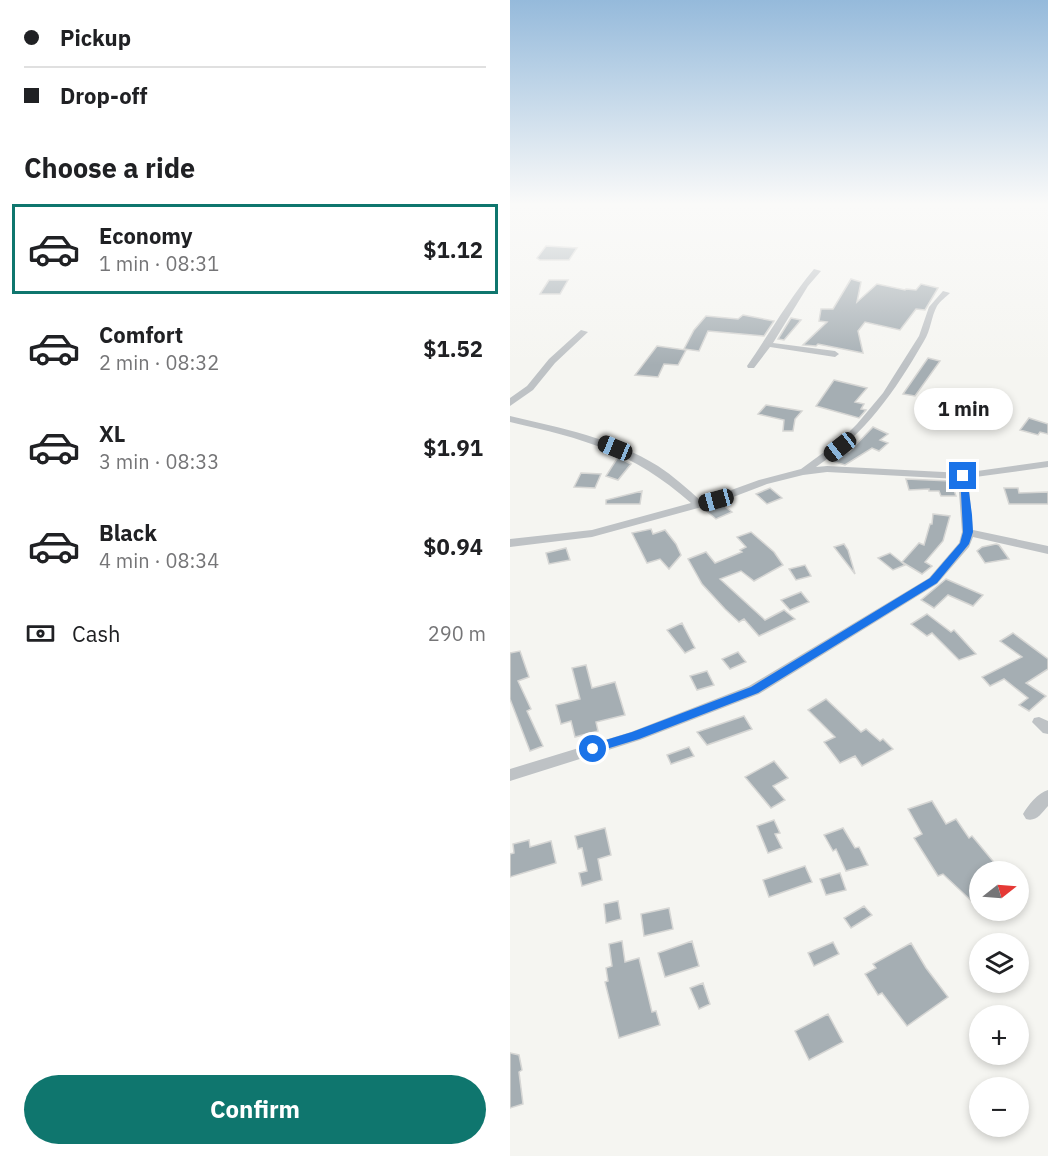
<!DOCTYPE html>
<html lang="en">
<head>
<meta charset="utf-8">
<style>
  :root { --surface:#fff; --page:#f2f2f2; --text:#202124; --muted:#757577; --line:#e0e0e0; --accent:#0f766e }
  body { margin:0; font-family:"IBM Plex Sans",sans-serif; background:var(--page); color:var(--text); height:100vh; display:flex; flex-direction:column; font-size:22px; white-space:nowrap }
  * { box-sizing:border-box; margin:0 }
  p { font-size:20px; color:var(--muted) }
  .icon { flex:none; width:33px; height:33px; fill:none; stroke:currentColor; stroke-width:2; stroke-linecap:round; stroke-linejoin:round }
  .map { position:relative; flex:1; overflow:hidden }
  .sheet { display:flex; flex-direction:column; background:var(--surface); width:510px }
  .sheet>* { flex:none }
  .banner { display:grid; align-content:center; height:132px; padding:0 24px; background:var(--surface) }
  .needle { width:39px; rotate:73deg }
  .fabs { position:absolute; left:459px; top:861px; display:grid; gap:12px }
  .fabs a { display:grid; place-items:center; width:60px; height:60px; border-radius:50%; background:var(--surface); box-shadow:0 3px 9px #0003; font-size:30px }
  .end { position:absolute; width:27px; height:27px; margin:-14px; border:8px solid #1a73e8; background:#fff; box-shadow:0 0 0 3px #fff }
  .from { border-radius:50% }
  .bubble { position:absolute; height:42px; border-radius:21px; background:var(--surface); box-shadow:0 3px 9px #0003; font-size:20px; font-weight:800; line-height:42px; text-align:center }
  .car { position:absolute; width:18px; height:36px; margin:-18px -9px; border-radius:8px; box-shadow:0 0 4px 2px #0007; background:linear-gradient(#222 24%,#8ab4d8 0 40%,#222 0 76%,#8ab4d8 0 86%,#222 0) }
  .banner b { display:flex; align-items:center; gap:21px; height:57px; font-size:22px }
  .banner b+b { border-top:2px solid var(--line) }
  .banner i { width:15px; height:15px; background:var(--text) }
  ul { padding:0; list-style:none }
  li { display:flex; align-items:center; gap:18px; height:90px; margin:0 12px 9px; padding:0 12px; border:3px solid transparent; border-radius:0px }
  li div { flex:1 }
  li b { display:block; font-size:22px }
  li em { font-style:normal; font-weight:800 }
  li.selected { border-color:var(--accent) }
  li>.icon { width:54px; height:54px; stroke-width:1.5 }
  h2 { padding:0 24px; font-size:27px; line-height:72px }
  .pay { display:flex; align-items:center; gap:15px; height:66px; padding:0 24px; font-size:22px }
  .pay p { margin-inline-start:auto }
  .primary-button { display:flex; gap:12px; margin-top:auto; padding:12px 24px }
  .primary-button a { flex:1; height:69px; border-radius:36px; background:var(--accent); color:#fff; font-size:24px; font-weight:800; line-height:69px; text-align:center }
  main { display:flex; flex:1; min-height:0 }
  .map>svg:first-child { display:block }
  .building { fill:#a5aeb3; stroke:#d6d6d4; stroke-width:1.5 }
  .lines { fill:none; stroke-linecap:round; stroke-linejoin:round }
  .street { fill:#bec2c5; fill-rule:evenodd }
  .route { fill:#1a73e8 }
</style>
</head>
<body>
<main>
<section class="sheet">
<div class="banner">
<b><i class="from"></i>Pickup</b>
<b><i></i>Drop-off</b>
</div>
<h2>Choose a ride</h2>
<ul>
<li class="selected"><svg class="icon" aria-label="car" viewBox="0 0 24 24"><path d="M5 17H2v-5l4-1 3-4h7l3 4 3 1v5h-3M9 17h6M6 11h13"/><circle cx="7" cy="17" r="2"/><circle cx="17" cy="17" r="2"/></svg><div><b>Economy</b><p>1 min · 08:31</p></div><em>$1.12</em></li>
<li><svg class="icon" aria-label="car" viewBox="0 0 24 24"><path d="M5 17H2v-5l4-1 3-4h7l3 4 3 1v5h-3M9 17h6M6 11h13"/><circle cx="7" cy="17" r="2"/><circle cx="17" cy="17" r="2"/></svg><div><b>Comfort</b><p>2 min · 08:32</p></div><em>$1.52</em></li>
<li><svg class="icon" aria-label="car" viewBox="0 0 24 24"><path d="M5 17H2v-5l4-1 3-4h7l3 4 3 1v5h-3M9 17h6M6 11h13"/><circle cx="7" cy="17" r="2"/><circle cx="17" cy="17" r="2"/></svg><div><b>XL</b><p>3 min · 08:33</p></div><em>$1.91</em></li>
<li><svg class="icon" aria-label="car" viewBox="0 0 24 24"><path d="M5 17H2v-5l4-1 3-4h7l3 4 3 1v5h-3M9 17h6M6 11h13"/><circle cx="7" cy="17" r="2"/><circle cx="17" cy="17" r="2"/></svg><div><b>Black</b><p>4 min · 08:34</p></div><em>$0.94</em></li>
</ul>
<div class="pay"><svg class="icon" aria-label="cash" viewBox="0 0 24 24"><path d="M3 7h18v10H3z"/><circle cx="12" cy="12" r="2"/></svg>Cash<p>290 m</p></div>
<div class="primary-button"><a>Confirm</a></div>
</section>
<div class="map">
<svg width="538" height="1156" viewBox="0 0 538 1156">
  <rect width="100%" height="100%" fill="#f5f5f1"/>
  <!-- building -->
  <path class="building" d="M36 246 67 248 59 260H30L27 258Z
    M341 279 351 282 347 302 367 284 395 290 396 289 406 290 411 284 428 288 415 310 406 309 390 330 355 322 348 331 353 353 308 344 306 346 293 345 317 322 309 321 311 309H323Z
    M39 280H58L50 294H30Z
    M233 315 264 321 254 336 198 331 189 351 174 349 184 330 196 316 228 319Z
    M281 318 291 320 274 340 268 339Z
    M147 346 176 350 168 365 154 364 148 377 125 375Z
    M418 358 430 361 405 396 393 394Z
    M324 380 357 388 345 402 354 404 351 409 356 410 349 418 306 406Z
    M256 405 292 411 285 419 283 431H273L274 420 248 414Z
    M519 418 538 424V434L530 432 528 435 510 430Z
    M363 427 378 434 370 440 378 443 369 451 362 448 335 465 321 461 332 450 339 452Z
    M108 457 121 464 108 480 96 476Z
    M71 473 91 474 85 488 64 487Z
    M396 479 441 481 446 496H431L429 491H419V489L399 490Z
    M260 488 272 498 257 504 246 494Z
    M494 488H508L509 493 538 492V504H499Z
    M132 491 130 504H96V500Z
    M212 504 222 512 206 519 195 510Z
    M423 514 440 516 433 541 415 562 422 566 412 574 392 562 409 543 414 545 420 524H422Z
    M141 529 143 534 155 530 166 544 171 555 159 569 150 559 137 563 122 533Z
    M241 532 264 552 273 565 244 581 231 571 210 579 255 620 274 610 285 619 249 636 234 619 229 622 215 609 192 584 178 559 196 552 205 563 232 552 230 550 236 547 227 537Z
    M334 544 338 550 345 574 324 547Z
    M486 544 489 545 499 559 475 563 467 551 472 547Z
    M56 548 60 560 39 564 36 553Z
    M380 553 395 565 383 570 368 558Z
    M295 565 301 576 286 580 279 569Z
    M436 579 473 595 463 606 438 595 424 608 411 600Z
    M291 592 299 602 280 610 271 600Z
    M417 614 441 632 444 630 466 654 449 660 422 633 417 636 401 624Z
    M172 623 185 648 175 653 157 630Z
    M503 633 538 659V669L516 683 536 696 519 711 509 705 518 698 494 679 480 686 472 677 512 657 490 641Z
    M10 651 19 677 8 681 21 709 17 711 33 746 20 751 0 699V653Z
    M228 652 236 662 220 669 212 659Z
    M76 665 82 688 105 682 115 715 86 722 88 731 65 737 61 721 51 724 46 705 70 699 62 668Z
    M197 671 204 685 187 690 180 676Z
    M316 699 351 732 356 729 370 741 373 739 383 749 352 766 345 756 330 763 314 742 325 737 298 710Z
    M234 716 242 729 197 745 187 732Z
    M179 747 184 756 161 764 157 755Z
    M264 761 278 778 263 786 275 800 261 808 235 777Z
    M422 801 436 824 446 819 459 838 462 836 492 872H470V909L433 874 428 876 404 838 412 834 398 809Z
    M264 820 270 833 265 834 272 848 258 853 247 826Z
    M95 828 101 855 88 859 92 880 72 886 69 873 77 871 72 848 68 849 65 836Z
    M333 828 345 848 349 847 358 865 336 871 326 849 323 851 314 835Z
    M19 840 20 847 41 841 46 863 0 877V854L4 853 3 844Z
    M295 866 302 882 259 897 253 880Z
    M330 873 336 890 316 895 310 879Z
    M108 901 111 919 96 923 94 904Z
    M354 906 362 915 341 928 334 918Z
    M159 908 163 929 134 936 131 914Z
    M112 941 115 962 129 958 142 1012 146 1011 150 1025 109 1038 95 982 98 981 96 968 102 966 99 944Z
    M182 941 189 966 155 977 148 953Z
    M323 942 329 954 304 966 298 953Z
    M401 943 416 968 438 997 397 1026 372 993 368 995 355 974 366 968 363 964Z
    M193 983 200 1004 189 1009 180 988Z
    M318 1014 333 1042 299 1060 285 1031Z
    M0 1053 9 1055 12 1070 9 1072 13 1104 0 1108Z"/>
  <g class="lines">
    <!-- street -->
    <path class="street" d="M304 269 311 271 298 286 263 343 325 351 329 354 325 357 260 347 244 368H238L237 366C259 334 279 299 304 269Z
      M433 291 440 293C436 297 430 301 427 306 421 317 421 330 414 341 384 393 356 433 306 467L317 466 453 473 538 461V467L458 478 463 530 538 546V554L463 537 459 547 427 584 249 694 130 740 0 781V769L121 732 239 686 419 578 449 543 452 532 448 479 317 472 293 475 257 484 210 502 82 537 0 547V539L82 530 181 503C122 451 74 439 0 422V416C51 428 103 438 148 466 163 476 177 488 191 501L249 480 291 469 332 439 347 424 373 393 409 336 419 307Z
      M71 330 78 332 45 363 23 390 0 406V398L17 386 39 359Z
      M529 717 538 721V734L533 733 522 722 524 718Z
      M538 790V806C531 814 526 822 516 819L513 814C518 805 528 793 538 790Z"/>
  </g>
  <!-- sky -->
  <linearGradient id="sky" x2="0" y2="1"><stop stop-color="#95badb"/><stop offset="0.56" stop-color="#fafaf9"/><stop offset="1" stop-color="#fafaf9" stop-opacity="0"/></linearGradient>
  <rect width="538" height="365" fill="url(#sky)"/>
  <!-- route -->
  <path class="route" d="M450 474 457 476 462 515 463 532 459 544 427 583 248 693 129 739 83 753 79 752V745L122 732 241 687 420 578 450 543 453 532Z"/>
</svg>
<div class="fabs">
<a><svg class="needle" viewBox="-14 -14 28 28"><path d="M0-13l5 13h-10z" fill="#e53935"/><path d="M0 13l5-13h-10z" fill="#757577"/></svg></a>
<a><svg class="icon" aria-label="layers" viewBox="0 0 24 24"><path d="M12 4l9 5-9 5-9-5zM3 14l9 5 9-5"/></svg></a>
<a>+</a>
<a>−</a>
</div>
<i class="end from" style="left:83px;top:749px"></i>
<i class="end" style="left:453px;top:476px"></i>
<div class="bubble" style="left:404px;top:388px;width:99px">1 min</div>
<i class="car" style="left:330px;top:447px;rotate:232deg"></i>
<i class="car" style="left:105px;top:448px;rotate:292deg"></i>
<i class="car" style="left:206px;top:500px;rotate:255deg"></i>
</div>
</main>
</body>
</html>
